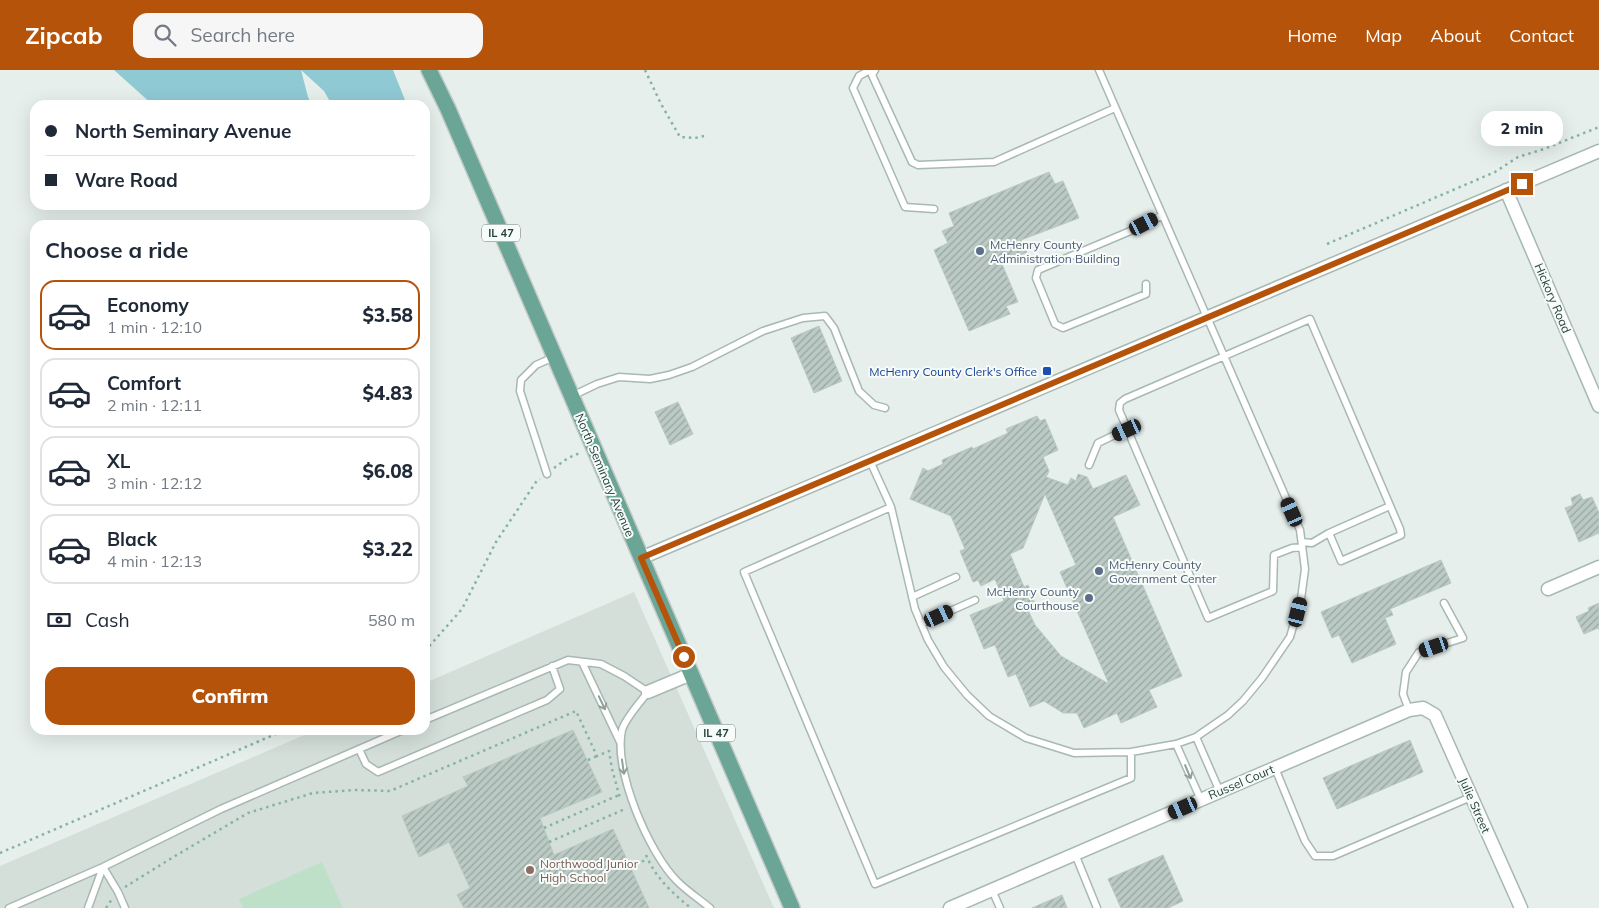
<!DOCTYPE html>
<html lang="en">
<head>
<meta charset="utf-8">
<style>
  :root { --surface:#fff; --page:#f6f6f7; --text:#1f2937; --muted:#747a83; --line:#e0e1e3; --accent:#b45309 }
  body { margin:0; font-family:Mulish,sans-serif; background:var(--page); color:var(--text); height:100vh; display:flex; flex-direction:column; font-size:19px; white-space:nowrap }
  * { box-sizing:border-box; margin:0 }
  p { font-size:16px; color:var(--muted) }
  .icon { flex:none; width:28px; height:28px; fill:none; stroke:currentColor; stroke-width:2; stroke-linecap:round; stroke-linejoin:round }
  .map { position:relative; flex:1; overflow:hidden }
  .drawer { position:absolute; left:30px; top:150px; width:400px; height:515px; display:flex; flex-direction:column; background:var(--surface); border-radius:15px; box-shadow:0 5px 20px #0002 }
  .drawer>* { flex:none }
  .guide { position:absolute; left:30px; top:30px; width:400px; height:110px; border-radius:15px; box-shadow:0 5px 20px #0002; display:grid; align-content:center; height:110px; padding:0 15px; background:var(--surface) }
  .end { position:absolute; width:22px; height:22px; margin:-11px; border:6px solid #b45309; background:#fff; box-shadow:0 0 0 2px #fff }
  .from { border-radius:50% }
  .bubble { position:absolute; height:35px; border-radius:15px; background:var(--surface); box-shadow:0 5px 20px #0002; font-size:16px; font-weight:800; line-height:35px; text-align:center }
  .car { position:absolute; width:15px; height:30px; margin:-15px -8px; border-radius:6px; box-shadow:0 0 4px 1px #0007; background:linear-gradient(#222 24%,#8ab4d8 0 40%,#222 0 76%,#8ab4d8 0 86%,#222 0) }
  .guide b { display:flex; align-items:center; gap:18px; height:48px; font-size:19px }
  .guide b+b { border-top:1px solid var(--line) }
  .guide i { width:12px; height:12px; background:var(--text) }
  ul { padding:0; list-style:none }
  li { display:flex; align-items:center; gap:15px; height:70px; margin:0 10px 8px; padding:0 5px; border:2px solid var(--line); border-radius:15px }
  li div { flex:1 }
  li b { display:block; font-size:19px }
  li em { font-style:normal; font-weight:800 }
  li.active { border-color:var(--accent) }
  li>.icon { width:45px; height:45px; stroke-width:1.5 }
  h2 { padding:0 15px; font-size:22px; line-height:60px }
  .pay { display:flex; align-items:center; gap:12px; height:55px; padding:0 15px; font-size:19px }
  .pay p { margin-inline-start:auto }
  .button { display:flex; gap:10px; margin-top:auto; padding:10px 15px }
  .button a { flex:1; height:58px; border-radius:15px; background:var(--accent); color:#fff; font-size:20px; font-weight:800; line-height:58px; text-align:center }
  header { display:flex; align-items:center; gap:30px; box-sizing:border-box; height:70px; padding:0 25px; background:var(--accent); color:#fff }
  header strong { font-size:24px }
  nav { display:flex; gap:28px; margin-inline-start:auto; font-size:18px }
  .search { width:350px; height:45px; background:var(--page); display:flex; align-items:center; gap:12px; box-sizing:border-box; padding:0 18px; border-radius:15px; color:var(--muted); font-size:19px }
  .map>svg:first-child { display:block }
  .built { fill:#d4dfda }
  .green { fill:#bfe0c8 }
  .water { fill:#8ec9d4 }
  .building { fill:url(#building-hatch); stroke:#b8c9c2; fill-rule:evenodd }
  .lines { fill:none; stroke-linecap:round; stroke-linejoin:round }
  .service-casing { stroke:#a8b8b2; stroke-width:9 }
  .minor-casing { stroke:#a8b8b2; stroke-width:15 }
  .primary-casing { stroke:#c2cac8; stroke-width:18 }
  .path { stroke:#86b3a5; stroke-width:2.5; stroke-dasharray:2.5 4; stroke-linecap:butt }
  .service { stroke:#fff; stroke-width:6 }
  .minor { stroke:#fff; stroke-width:12 }
  .primary { stroke:#6aa596; stroke-width:15 }
  .oneway { stroke:#92a09c }
  .route { stroke:#b45309; stroke-width:6 }
  .service-dot { fill:#5c6f8a; stroke:#f7fbf9; stroke-width:2 }
  .transit-dot { fill:#1a4fb4; stroke:#f7fbf9; stroke-width:2 }
  .education-dot { fill:#8d6e63; stroke:#f7fbf9; stroke-width:2 }
  .labels { text-anchor:middle; dominant-baseline:central; stroke-width:4; stroke-linejoin:round; paint-order:stroke }
  .shield { fill:#f7fbf9; stroke:#637a73; stroke-width:1 }
  .shield-label { font-size:11px; font-weight:bold; fill:#24423a }
  .service-label { font-size:12px; fill:#4e5e75; stroke:#f7fbf9; text-anchor:start }
  .street-label { font-size:12px; fill:#24423a; stroke:#f7fbf9 }
  .transit-label { font-size:12px; fill:#164399; stroke:#f7fbf9; text-anchor:end }
  .education-label { font-size:12px; fill:#785e54; stroke:#f7fbf9; text-anchor:start }
</style>
</head>
<body>
<header>
<strong>Zipcab</strong>
<div class="search"><svg class="icon" aria-label="search" viewBox="0 0 24 24"><circle cx="10" cy="10" r="6"/><path d="M15 15l6 6"/></svg>Search here</div>
<nav><a>Home</a><a>Map</a><a>About</a><a>Contact</a></nav>
</header>
<div class="map">
<svg width="1599" height="838" viewBox="0 0 1599 838">
  <defs>
    <pattern id="building-hatch" width="6" height="6" patternUnits="userSpaceOnUse" patternTransform="scale(1.25)"><rect width="6" height="6" fill="#bbcac4"/><path d="M-1 1l2-2M0 6l6-6M5 7l2-2" fill="none" stroke="#98a6a0"/></pattern>
  </defs>
  <rect width="100%" height="100%" fill="#e6efeb"/>
  <!-- built -->
  <path class="built" d="M634 522 774 838H0V796L316 660H425V613Z"/>
  <!-- green -->
  <path class="green" d="M322 792 343 838H243L239 829Z"/>
  <!-- water -->
  <path class="water" d="M114 0H301L308 27 312 35H153Z
    M301 0H393L407 35H332L324 21Z"/>
  <!-- building -->
  <path class="building" d="M1049 102 1055 114 1063 111 1079 148 1021 170 1027 182 1002 194 1018 232 1006 236 1010 244 969 261 934 180 948 173 942 161 954 156 949 143Z
    M819 256 842 311 814 323 791 268Z
    M678 332 693 364 670 375 655 342Z
    M1037 346 1040 351 1045 349 1058 380 1043 387 1049 401 1046 407 1068 415 1071 408 1076 411 1078 404 1087 407 1093 419 1126 405 1140 435 1113 447 1182 606 1149 620 1157 637 1121 653 1117 643 1084 658 1077 643H1063L1044 631 1030 637 1016 604 1008 607 995 575 984 579 970 545 1004 531 995 509 981 516 978 510 973 512 960 481 965 479 951 446 910 429 923 398 928 401 943 394 942 390 972 377 973 379 1008 363 1006 359ZM1045 424 1076 495 1060 502 1109 614 1061 586 1035 555 1027 538 1035 534 1028 515 1024 517 1010 484 1023 478Z
    M1580 424 1583 430 1592 427 1599 443V463L1579 472 1565 438 1573 435 1571 428Z
    M1441 490 1451 513 1390 539 1393 545 1385 548 1396 574 1352 593 1339 565 1332 568 1321 542Z
    M1599 533V560L1598 558 1584 564 1576 547 1589 541 1588 538Z
    M573 660 602 722 540 748 554 785 613 759 649 838H464L457 825 470 818 449 772 419 787 402 746 468 716 463 707Z
    M1410 670 1423 702 1337 739 1323 708Z
    M1163 785 1183 831 1168 838H1121L1108 809Z
    M1062 825 1067 838H1032Z"/>
  <g class="lines">
    <!-- service casing -->
    <g class="service-casing">
      <path id="service" d="M870 0 859 6 853 18 905 137 934 139
        M875 0 872 5 912 92 918 95 994 92 1115 38
        M1146 214V224L1063 258 1055 254 1036 208 1038 200 1128 162 1161 146
        M572 326 597 314 619 307 650 309 669 305 692 297 763 261 803 248 825 246 834 258 859 321 874 335 885 338
        M870 391 891 437 915 539 928 570 944 597 967 625 989 646 1026 668 1074 683 1131 682 1176 674 1196 667 1228 645 1243 631 1262 608 1290 567 1301 529 1305 499 1300 460 1099 0
        M1089 395 1098 373 1127 359
        M547 404 520 321 521 310 536 295 554 287
        M891 437 744 502 875 814 1131 708V682
        M1329 463 1390 436
        M1302 472 1312 473 1329 463 1341 491 1401 465 1400 459 1310 249 1125 329 1120 333 1119 340 1208 548 1273 521 1274 485 1292 478 1302 477
        M912 527 956 507
        M921 554 975 530
        M582 592 620 672
        M1409 640 1403 624 1406 602 1419 582 1463 568 1444 533
        M425 650 568 590 601 594 624 606 648 622C641 631 625 649 622 660 613 700 649 783 677 811 687 821 699 829 710 838
        M1196 667 1220 722
        M1176 674 1201 730
        M359 679 366 694 378 702 547 630 560 619 552 596
        M1275 698 1305 771 1315 786H1333L1471 727
        M1075 784 1097 838
        M103 797 118 822 125 838
        M992 820 1000 838
        M9 838 103 797 221 739 403 660
        M88 838 103 797"/>
    </g>
    <!-- minor casing -->
    <g class="minor-casing">
      <path id="minor" d="M1506 120 1599 336
        M641 488 1599 81
        M1548 519 1599 497
        M648 622 691 604
        M950 838 1409 640 1423 638 1435 645 1521 838"/>
    </g>
    <!-- primary casing -->
    <g class="primary-casing">
      <path id="primary" d="M429 0 448 39 792 838"/>
    </g>
    <!-- path -->
    <path class="path" d="M645 0 661 34 680 67 695 68 704 66
      M1327 174 1495 102 1518 87 1544 79 1599 57
      M554 398 568 388 582 382
      M425 581 462 539 496 472 536 412 540 409
      M588 690 597 686
      M544 758 619 725
      M549 772 625 739
      M0 783 285 660
      M646 785C655 807 673 824 691 838
      M630 797 648 789
      M125 817 175 786 248 743 313 723 355 720 390 721 576 641 597 686 609 681 612 699 620 728
      M106 838 112 829"/>
    <!-- service -->
    <use href="#service" class="service"/>
    <!-- minor -->
    <use href="#minor" class="minor"/>
    <!-- primary -->
    <use href="#primary" class="primary"/>
  </g>
  <!-- one-way arrows -->
  <defs><path id="oneway-shaft" d="M-6 0H5M1.5-3L5.5 0L1.5 3" fill="none" stroke-width="1.6" stroke-linecap="round" stroke-linejoin="round" transform="scale(1.25)"/></defs>
  <g class="oneway">
    <use href="#oneway-shaft" transform="translate(602 633) rotate(65)"/>
    <use href="#oneway-shaft" transform="translate(623 697) rotate(82)"/>
    <use href="#oneway-shaft" transform="translate(1188 702) rotate(67)"/>
  </g>
  <g class="lines">
    <!-- route -->
    <path class="route" d="M684 587 641 488 1522 114"/>
  </g>
  <!-- markers -->
  <g class="service-dot">
    <circle cx="980" cy="181" r="5"/>
    <circle cx="1099" cy="501" r="5"/>
    <circle cx="1089" cy="528" r="5"/>
  </g>
  <rect class="transit-dot" x="1042" y="296" width="10" height="10" rx="2.5"/>
  <circle class="education-dot" cx="530" cy="800" r="5"/>
  <g class="labels">
    <!-- shield labels -->
    <g class="shield">
      <rect x="482" y="154.5" width="38" height="17" rx="4"/>
      <rect x="697" y="654.5" width="38" height="17" rx="4"/>
    </g>
    <g class="shield-label">
      <text x="501" y="163">IL 47</text>
      <text x="716" y="663">IL 47</text>
    </g>
    <!-- service labels -->
    <g class="service-label">
      <text x="990" y="174">McHenry County<tspan x="990" dy="14">Administration Building</tspan></text>
      <text x="1109" y="494">McHenry County<tspan x="1109" dy="14">Government Center</tspan></text>
      <text x="1079" y="521" text-anchor="end">McHenry County<tspan x="1079" dy="14">Courthouse</tspan></text>
    </g>
    <!-- street labels -->
    <g class="street-label">
      <text transform="translate(1553 228) rotate(67)">Hickory Road</text>
      <text transform="translate(605 405) rotate(67)">North Seminary Avenue</text>
      <text transform="translate(1241 712) rotate(-23)">Russel Court</text>
      <text transform="translate(1475 735) rotate(66)">Julie Street</text>
    </g>
    <!-- transit labels -->
    <g class="transit-label">
      <text x="1037" y="301">McHenry County Clerk's Office</text>
    </g>
    <!-- education labels -->
    <g class="education-label">
      <text x="540" y="793">Northwood Junior<tspan x="540" dy="14">High School</tspan></text>
    </g>
  </g>
</svg>
<i class="end from" style="left:684px;top:587px"></i>
<i class="end" style="left:1522px;top:114px"></i>
<div class="bubble" style="left:1481px;top:41px;width:82px">2 min</div>
<i class="car" style="left:1144px;top:154px;rotate:63deg"></i>
<i class="car" style="left:1127px;top:360px;rotate:245deg"></i>
<i class="car" style="left:1292px;top:442px;rotate:336deg"></i>
<i class="car" style="left:1298px;top:542px;rotate:14deg"></i>
<i class="car" style="left:939px;top:546px;rotate:65deg"></i>
<i class="car" style="left:1434px;top:577px;rotate:251deg"></i>
<i class="car" style="left:1183px;top:738px;rotate:246deg"></i>
<div class="guide">
<b><i class="from"></i>North Seminary Avenue</b>
<b><i></i>Ware Road</b>
</div>
<section class="drawer">
<h2>Choose a ride</h2>
<ul>
<li class="active"><svg class="icon" aria-label="car" viewBox="0 0 24 24"><path d="M5 17H2v-5l4-1 3-4h7l3 4 3 1v5h-3M9 17h6M6 11h13"/><circle cx="7" cy="17" r="2"/><circle cx="17" cy="17" r="2"/></svg><div><b>Economy</b><p>1 min · 12:10</p></div><em>$3.58</em></li>
<li><svg class="icon" aria-label="car" viewBox="0 0 24 24"><path d="M5 17H2v-5l4-1 3-4h7l3 4 3 1v5h-3M9 17h6M6 11h13"/><circle cx="7" cy="17" r="2"/><circle cx="17" cy="17" r="2"/></svg><div><b>Comfort</b><p>2 min · 12:11</p></div><em>$4.83</em></li>
<li><svg class="icon" aria-label="car" viewBox="0 0 24 24"><path d="M5 17H2v-5l4-1 3-4h7l3 4 3 1v5h-3M9 17h6M6 11h13"/><circle cx="7" cy="17" r="2"/><circle cx="17" cy="17" r="2"/></svg><div><b>XL</b><p>3 min · 12:12</p></div><em>$6.08</em></li>
<li><svg class="icon" aria-label="car" viewBox="0 0 24 24"><path d="M5 17H2v-5l4-1 3-4h7l3 4 3 1v5h-3M9 17h6M6 11h13"/><circle cx="7" cy="17" r="2"/><circle cx="17" cy="17" r="2"/></svg><div><b>Black</b><p>4 min · 12:13</p></div><em>$3.22</em></li>
</ul>
<div class="pay"><svg class="icon" aria-label="cash" viewBox="0 0 24 24"><path d="M3 7h18v10H3z"/><circle cx="12" cy="12" r="2"/></svg>Cash<p>580 m</p></div>
<div class="button"><a>Confirm</a></div>
</section>
</div>
</body>
</html>
